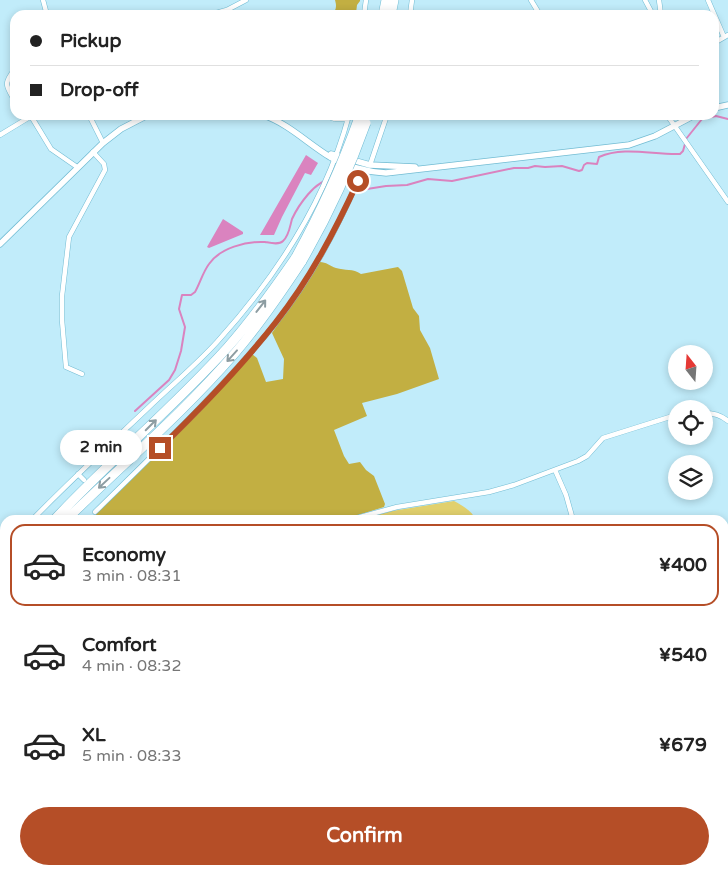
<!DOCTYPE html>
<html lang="en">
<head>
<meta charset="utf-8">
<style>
  :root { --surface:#fff; --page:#f2f2f2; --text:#222; --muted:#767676; --line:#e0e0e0; --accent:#b54e27 }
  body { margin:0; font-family:"Varela Round",sans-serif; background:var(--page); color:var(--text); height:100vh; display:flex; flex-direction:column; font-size:19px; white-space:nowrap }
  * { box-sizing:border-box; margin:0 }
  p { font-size:16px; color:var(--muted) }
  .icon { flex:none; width:28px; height:28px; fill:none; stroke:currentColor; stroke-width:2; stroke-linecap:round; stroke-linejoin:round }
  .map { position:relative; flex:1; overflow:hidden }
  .drawer { position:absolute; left:0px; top:515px; width:729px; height:360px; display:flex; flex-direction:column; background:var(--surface); border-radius:15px 15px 0 0; box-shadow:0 2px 8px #0003 }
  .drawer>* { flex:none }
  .banner { position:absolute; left:10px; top:10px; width:709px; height:110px; border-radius:15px; box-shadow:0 2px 8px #0003; display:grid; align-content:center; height:110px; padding:0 20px; background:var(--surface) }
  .needle { width:32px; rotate:343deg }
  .tools { position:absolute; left:668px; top:345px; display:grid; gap:10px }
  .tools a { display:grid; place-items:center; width:45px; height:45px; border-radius:50%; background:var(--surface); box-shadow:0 2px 8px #0003; font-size:25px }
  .end { position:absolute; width:22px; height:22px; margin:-11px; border:6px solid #b54e27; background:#fff; box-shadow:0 0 0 2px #fff }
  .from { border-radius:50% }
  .bubble { position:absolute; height:35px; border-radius:18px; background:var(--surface); box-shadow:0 2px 8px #0003; font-size:16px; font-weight:700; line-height:35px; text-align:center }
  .banner b { display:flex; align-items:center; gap:18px; height:48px; font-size:19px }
  .banner b+b { border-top:1px solid var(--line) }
  .banner i { width:12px; height:12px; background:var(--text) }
  ul { padding:9px 0 0; list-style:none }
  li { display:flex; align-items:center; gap:15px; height:82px; margin:0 10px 8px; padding:0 10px; border:2px solid transparent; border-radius:15px }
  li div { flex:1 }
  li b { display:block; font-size:19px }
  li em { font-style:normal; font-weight:700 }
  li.active { border-color:var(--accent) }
  li>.icon { width:45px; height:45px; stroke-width:1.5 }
  .primary-button { display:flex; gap:10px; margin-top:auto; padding:10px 20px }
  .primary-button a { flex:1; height:58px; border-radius:30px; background:var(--accent); color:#fff; font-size:20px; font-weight:700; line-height:58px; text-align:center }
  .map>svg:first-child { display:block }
  .green { fill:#e1d06d }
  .forest { fill:#c2af42 }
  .water { fill:#da83bf }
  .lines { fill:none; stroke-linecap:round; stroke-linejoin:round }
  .stream { stroke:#da83bf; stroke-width:2 }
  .river { stroke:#da83bf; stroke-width:10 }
  .minor-casing { stroke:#72bcd3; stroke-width:5.5 }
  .tertiary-casing { stroke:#72bcd3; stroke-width:7 }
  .secondary-casing { stroke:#72bcd3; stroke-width:8 }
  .motorway-casing { stroke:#72bcd3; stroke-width:10 }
  .minor { stroke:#fff; stroke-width:4.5 }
  .tertiary { stroke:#fff; stroke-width:5.5 }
  .secondary { stroke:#fff; stroke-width:6 }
  .motorway { stroke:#fff; stroke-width:9 }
  .motorway-bridge-casing { stroke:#72bcd3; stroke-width:10; stroke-linecap:butt }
  .motorway-bridge { stroke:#fff; stroke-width:9 }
  .oneway { stroke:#8d9da2 }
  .route { stroke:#b54e27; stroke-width:6 }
</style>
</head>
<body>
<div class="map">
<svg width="728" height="875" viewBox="0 0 728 875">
  <rect width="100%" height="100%" fill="#c1ecfa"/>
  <!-- green -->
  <path class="green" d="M454 501C463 506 472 511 476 520H357L392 511Z"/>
  <!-- forest -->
  <path class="forest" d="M335 0H360V1L357 5 356 13 354 15H332C336 10 337 7 335 0Z
    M320 262C326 262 330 266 336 268 345 271 353 268 361 274L398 267 402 271 413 308 419 316 420 330 430 348 439 379 397 394 362 403 367 416 334 430 344 456 349 464 360 462 366 470 374 476 385 504 384 507 342 520H90L199 413 252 354 257 358 266 382 283 379 284 359 272 333Z
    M5 620V759L0 750V627Z"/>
  <!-- water -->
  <path class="water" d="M306 155 318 163 311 175 305 173 282 217 274 235H260Z
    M223 219 243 232V234L209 248 207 247Z"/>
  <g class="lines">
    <!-- stream -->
    <path class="stream" d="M686 139 702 119 716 116 728 119
      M345 185 355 182 367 189 386 186 407 185 428 179 452 181 514 168H528L535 166 545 167 562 166 579 171 582 170 584 165 587 163 597 164 599 157C624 146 653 155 680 154L683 151 685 144
      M135 411 169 380 175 370 181 351 185 327 179 309 182 295H191L195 292C200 283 203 272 209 264 220 248 246 241 265 242 271 243 279 245 283 241 289 236 290 226 292 219 298 206 316 179 331 180"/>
    <!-- river -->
    <path class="river" d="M724 842 728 840
      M680 875 686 870"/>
    <!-- minor casing -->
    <g class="minor-casing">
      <path id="minor" d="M43 0 47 15
        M531 0 540 15
        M645 0 653 15
        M659 0 661 15
        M708 0 724 37
        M209 15 227 10 246 0
        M364 15 366 0
        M410 15 412 0
        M714 43 728 35
        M15 69C3 84 6 86 15 101
        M89 115 103 143
        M323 115 335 119H348
        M667 115 728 202
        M31 116 51 149 77 167
        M0 135 33 115
        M370 165 387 115
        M82 374 66 367 62 320V296L69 237 105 170 104 164 93 152
        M704 413C713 413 721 415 728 421
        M555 470 566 495 573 520
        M78 474 84 480
        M95 512C157 451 220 391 275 324 312 278 340 224 363 169
        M32 520C70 481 110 444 149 407 172 385 196 365 217 342 277 276 326 201 349 115
        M349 520 397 507 489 492 514 485 578 461 587 456 603 438 676 415
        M0 556 5 550
        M724 601 728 595
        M0 693 5 690
        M724 748H728
        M113 875 123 870
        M196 875 198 870
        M446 875 452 870"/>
    </g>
    <!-- tertiary casing -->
    <g class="tertiary-casing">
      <path id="tertiary" d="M714 108 728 105
        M263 115C289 124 307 143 330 157 346 166 367 172 386 173L629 145 655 136 695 115
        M331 154 370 165 415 167
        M0 244 103 143 121 129 148 115"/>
    </g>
    <!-- secondary casing -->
    <g class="secondary-casing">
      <path id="secondary" d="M0 840 5 843
        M45 870 53 875"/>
    </g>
    <!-- motorway casing -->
    <g class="motorway-casing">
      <path id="motorway" d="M383 15 386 0
        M391 15 394 0
        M54 520C109 461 172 409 227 348 252 320 274 289 296 257
        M66 520C122 465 183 413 235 353 260 324 281 293 302 261
        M0 580 5 573
        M0 596 5 589"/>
    </g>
    <!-- minor -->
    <use href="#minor" class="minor"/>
    <!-- tertiary -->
    <use href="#tertiary" class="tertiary"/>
    <!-- secondary -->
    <use href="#secondary" class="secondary"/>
    <!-- motorway -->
    <use href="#motorway" class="motorway"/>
    <!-- motorway-bridge casing -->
    <g class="motorway-bridge-casing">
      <path id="motorway-bridge" d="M296 257C320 213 341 168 358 120
        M302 261C328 216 349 171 366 123"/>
    </g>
    <!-- motorway-bridge -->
    <use href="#motorway-bridge" class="motorway-bridge"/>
  </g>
  <!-- one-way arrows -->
  <defs><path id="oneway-shaft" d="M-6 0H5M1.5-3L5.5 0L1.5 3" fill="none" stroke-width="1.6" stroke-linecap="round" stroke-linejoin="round" transform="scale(1.25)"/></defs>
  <g class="oneway">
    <use href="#oneway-shaft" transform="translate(261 306) rotate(-52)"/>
    <use href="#oneway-shaft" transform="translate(232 356) rotate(132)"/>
    <use href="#oneway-shaft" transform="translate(151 425) rotate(-45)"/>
    <use href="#oneway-shaft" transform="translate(104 483) rotate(137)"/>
  </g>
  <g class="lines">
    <!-- route -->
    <path class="route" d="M160 448C200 409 241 367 276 322 310 279 335 231 358 181"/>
  </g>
</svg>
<div class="tools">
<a><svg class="needle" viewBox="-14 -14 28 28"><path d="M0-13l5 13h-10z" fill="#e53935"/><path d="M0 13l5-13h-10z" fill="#767676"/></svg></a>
<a><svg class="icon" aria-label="locate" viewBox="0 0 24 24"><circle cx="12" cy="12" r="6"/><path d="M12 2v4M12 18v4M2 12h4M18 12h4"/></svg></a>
<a><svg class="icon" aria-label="layers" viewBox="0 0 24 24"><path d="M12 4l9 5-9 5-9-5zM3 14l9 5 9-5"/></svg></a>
</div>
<i class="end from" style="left:358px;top:181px"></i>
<i class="end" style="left:160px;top:448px"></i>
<div class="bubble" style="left:60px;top:430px;width:82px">2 min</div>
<div class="banner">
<b><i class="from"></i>Pickup</b>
<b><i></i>Drop-off</b>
</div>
<section class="drawer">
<ul>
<li class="active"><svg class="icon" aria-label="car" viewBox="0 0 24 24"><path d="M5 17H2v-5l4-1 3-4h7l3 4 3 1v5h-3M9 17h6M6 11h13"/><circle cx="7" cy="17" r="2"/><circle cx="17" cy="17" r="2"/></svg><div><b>Economy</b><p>3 min · 08:31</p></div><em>¥400</em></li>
<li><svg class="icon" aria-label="car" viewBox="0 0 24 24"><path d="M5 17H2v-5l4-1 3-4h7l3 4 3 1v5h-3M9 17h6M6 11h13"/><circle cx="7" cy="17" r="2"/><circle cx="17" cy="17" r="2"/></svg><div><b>Comfort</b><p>4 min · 08:32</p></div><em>¥540</em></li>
<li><svg class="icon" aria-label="car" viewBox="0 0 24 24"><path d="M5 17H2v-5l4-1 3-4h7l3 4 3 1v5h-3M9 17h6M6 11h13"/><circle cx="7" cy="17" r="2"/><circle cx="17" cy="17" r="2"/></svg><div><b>XL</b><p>5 min · 08:33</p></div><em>¥679</em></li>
</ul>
<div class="primary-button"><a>Confirm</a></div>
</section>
</div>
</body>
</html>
